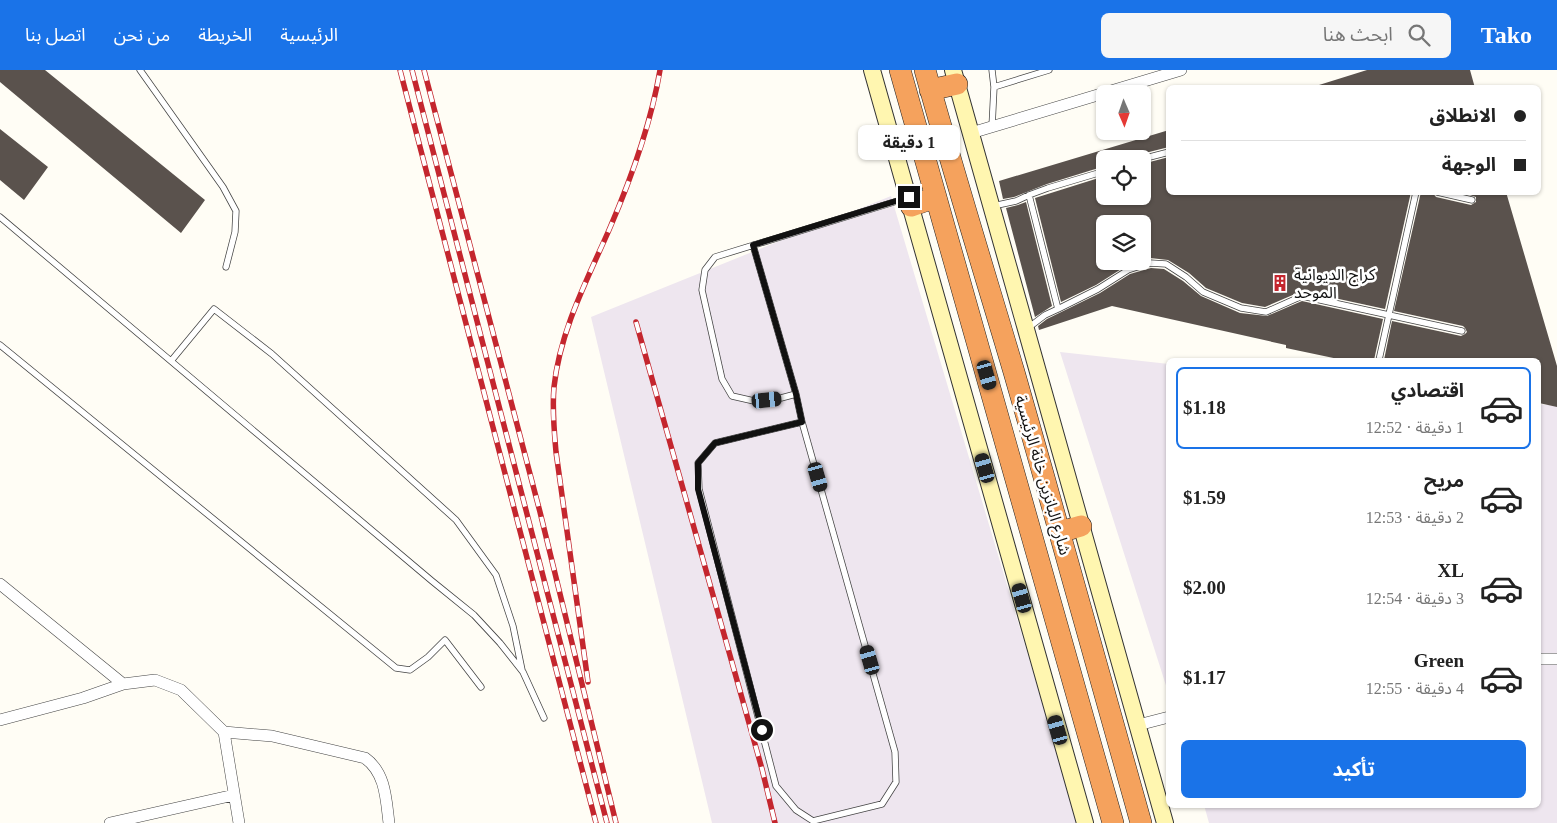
<!DOCTYPE html>
<html lang="ar">
<head>
<meta charset="utf-8">
<style>
  :root { --surface:#fff; --page:#f6f6f6; --text:#222; --muted:#767676; --line:#e0e0e0; --accent:#1a73e8 }
  body { margin:0; font-family:"Times New Roman","Noto Sans Arabic",serif; background:var(--page); color:var(--text); direction:rtl; height:100vh; display:flex; flex-direction:column; font-size:19px; white-space:nowrap }
  * { box-sizing:border-box; margin:0 }
  p { font-size:16px; color:var(--muted) }
  .icon { flex:none; width:28px; height:28px; fill:none; stroke:currentColor; stroke-width:2; stroke-linecap:round; stroke-linejoin:round }
  .map { position:relative; flex:1; overflow:hidden; direction:ltr }
  .panel { position:absolute; left:1166px; top:288px; width:375px; height:450px; display:flex; flex-direction:column; background:var(--surface); border-radius:8px; box-shadow:0 1px 4px #0004; direction:rtl }
  .panel>* { flex:none }
  .guide { position:absolute; left:1166px; top:15px; width:375px; height:110px; border-radius:8px; box-shadow:0 1px 4px #0004; direction:rtl; display:grid; align-content:center; height:110px; padding:0 15px; background:var(--surface) }
  .needle { width:32px; rotate:178deg }
  .controls { position:absolute; left:1096px; top:15px; display:grid; gap:10px }
  .controls a { display:grid; place-items:center; width:55px; height:55px; border-radius:8px; background:var(--surface); box-shadow:0 1px 4px #0004; font-size:25px }
  .end { position:absolute; width:22px; height:22px; margin:-11px; border:6px solid #111; background:#fff; box-shadow:0 0 0 2px #fff }
  .from { border-radius:50% }
  .bubble { position:absolute; height:35px; border-radius:8px; background:var(--surface); box-shadow:0 1px 4px #0004; font-size:16px; font-weight:700; line-height:35px; text-align:center; direction:rtl }
  .car { position:absolute; width:15px; height:30px; margin:-15px -8px; border-radius:6px; box-shadow:0 0 4px 1px #0007; background:linear-gradient(#222 24%,#8ab4d8 0 40%,#222 0 76%,#8ab4d8 0 86%,#222 0) }
  .guide b { display:flex; align-items:center; gap:18px; height:48px; font-size:19px }
  .guide b+b { border-top:1px solid var(--line) }
  .guide i { width:12px; height:12px; background:var(--text) }
  ul { padding:9px 0 0; list-style:none }
  li { display:flex; align-items:center; gap:15px; height:82px; margin:0 10px 8px; padding:0 5px; border:2px solid transparent; border-radius:8px }
  li div { flex:1 }
  li b { display:block; font-size:19px }
  li em { font-style:normal; font-weight:700 }
  li.on { border-color:var(--accent) }
  li>.icon { width:45px; height:45px; stroke-width:1.5 }
  .button { display:flex; gap:10px; margin-top:auto; padding:10px 15px }
  .button a { flex:1; height:58px; border-radius:8px; background:var(--accent); color:#fff; font-size:20px; font-weight:700; line-height:58px; text-align:center }
  header { display:flex; align-items:center; gap:30px; box-sizing:border-box; height:70px; padding:0 25px; background:var(--accent); color:#fff }
  header strong { font-size:24px }
  nav { display:flex; gap:28px; margin-inline-start:auto; font-size:18px }
  .search { width:350px; height:45px; background:var(--page); display:flex; align-items:center; gap:12px; box-sizing:border-box; padding:0 18px; border-radius:8px; color:var(--muted); font-size:19px }
  .map>svg:first-child { display:block }
  .industrial { fill:#eee6ef }
  .building { fill:#5a524d }
  .lines { fill:none; stroke-linecap:round; stroke-linejoin:round }
  .lane-casing { stroke:#444; stroke-width:7 }
  .street-casing { stroke:#444; stroke-width:12 }
  .secondary-casing { stroke:#333; stroke-width:18 }
  .highway-casing { stroke:#222; stroke-width:22 }
  .lane { stroke:#fff; stroke-width:5.5 }
  .street { stroke:#fff; stroke-width:11 }
  .secondary { stroke:#fff6b0; stroke-width:16 }
  .highway { stroke:#f5a25d; stroke-width:21 }
  .rail-casing { stroke:#c4262e; stroke-width:5.5 }
  .rail { stroke:#fff; stroke-width:4; stroke-dasharray:11; stroke-linecap:butt }
  .route { stroke:#111; stroke-width:6 }
  .labels { text-anchor:middle; dominant-baseline:central; stroke-width:5; stroke-linejoin:round; paint-order:stroke }
  .poi-label { font-size:16px; fill:#111; stroke:#fff; text-anchor:start }
  .street-label { font-size:16px; fill:#111; stroke:#fff }
</style>
</head>
<body>
<header>
<strong>Tako</strong>
<div class="search"><svg class="icon" aria-label="search" viewBox="0 0 24 24"><circle cx="10" cy="10" r="6"/><path d="M15 15l6 6"/></svg>ابحث هنا</div>
<nav><a>الرئيسية</a><a>الخريطة</a><a>من نحن</a><a>اتصل بنا</a></nav>
</header>
<div class="map">
<svg width="1557" height="753" viewBox="0 0 1557 753">
  <rect width="100%" height="100%" fill="#fffdf5"/>
  <!-- industrial -->
  <path class="industrial" d="M891 126 1078 753H712L591 247Z
    M1060 282 1169 294V625Z
    M1539 334 1557 336V753H1209L1204 735H1539Z"/>
  <!-- building -->
  <path class="building" d="M0 0H45L205 130 181 163 0 12Z
    M1367 0H1470L1475 18H1319V15Z
    M0 59 48 97 24 130 0 110Z
    M1169 60V77L1141 84 1137 89H1105V96L1047 114 1014 127 1003 129 999 111Z
    M1169 87V122H1411L1385 239 1302 221 1265 237 1242 233 1206 218 1189 203 1168 190 1150 188 1142 190V154H1105V191H1140L1126 196 1096 215 1061 232 1035 128 1105 106V126H1142V94Z
    M1421 122H1432L1436 127 1471 135 1476 132V127L1460 122H1506L1557 296V337L1539 333V290H1384L1392 251 1461 266 1465 264 1467 262 1465 258 1463 256 1394 241Z
    M1026 132 1052 236 1035 247 1006 138 1018 135Z
    M1151 198 1164 199 1183 211 1201 226 1240 243 1267 246 1302 231 1383 249 1374 290H1343L1286 278V275L1112 236 1039 260 1038 256 1047 249 1100 223 1130 204Z"/>
  <g class="lines">
    <!-- lane casing -->
    <g class="lane-casing">
      <path id="lane" d="M140 0 223 117 236 141 235 162 226 197
        M992 0 994 17 992 57
        M994 17 1049 0
        M1142 89 1169 82
        M1437 122 1472 130
        M993 136 1016 131 1029 125 1048 118 1105 101
        M0 147 432 511 474 545 500 573 523 602 544 648
        M753 175 796 324
        M1058 239 1098 219 1128 200 1150 193 1166 194 1186 207 1203 222 1241 238 1266 242 1302 226 1462 261
        M1028 258 1045 245 1058 239 1029 125
        M0 275 396 598 410 600 428 587 445 570 481 617
        M1379 290 1416 122
        M171 291 214 239 272 284 456 450 496 505 513 556 522 600
        M802 352 715 373 698 393 699 419 776 716 796 740 813 751 882 734 896 712 895 682 802 352 796 324 781 328 754 331 732 326 722 309 702 220 705 200 715 187 907 128"/>
    </g>
    <!-- street casing -->
    <g class="street-casing">
      <path id="street" d="M971 63 1181 0
        M0 514 123 614
        M1539 589H1557
        M0 650 83 628 123 614 155 610 181 620 224 662 272 666 365 688C386 703 386 730 389 753
        M1138 655 1169 647
        M224 662 239 753
        M110 753 234 725"/>
    </g>
    <!-- secondary casing -->
    <g class="secondary-casing">
      <path id="secondary" d="M872 0 1085 753
        M953 0 1165 753"/>
    </g>
    <!-- highway casing -->
    <g class="highway-casing">
      <path id="highway" d="M900 0 1113 753
        M925 0C953 101 984 201 1014 302 1057 452 1099 602 1141 753
        M930 20 957 14
        M911 136 936 127
        M1060 462 1081 456"/>
    </g>
    <!-- lane -->
    <use href="#lane" class="lane"/>
    <!-- street -->
    <use href="#street" class="street"/>
    <!-- secondary -->
    <use href="#secondary" class="secondary"/>
    <!-- highway -->
    <use href="#highway" class="highway"/>
    <!-- rail casing -->
    <g class="rail-casing">
      <path id="rail" d="M400 0 596 753
        M412 0 607 753
        M424 0 540 442 616 753
        M636 252 762 699 775 753
        M588 612 556 382C554 360 552 339 554 317 560 261 587 210 609 160 631 109 651 54 660 0"/>
    </g>
    <!-- rail -->
    <use href="#rail" class="rail"/>
  </g>
  <g class="lines">
    <!-- route -->
    <path class="route" d="M762 660 698 419V393L715 373 802 352 796 324 753 175 909 127"/>
  </g>
  <!-- icons -->
  <defs>
    <g id="building-bare" transform="scale(1.35)"><path d="M-4-6H4V6H1V3H-1V6H-4ZM-2.5-4.3h1.7v1.8h-1.7ZM.8-4.3h1.7v1.8H.8ZM-2.5-1h1.7V.8h-1.7ZM.8-1h1.7V.8H.8Z" fill="#c4262e" stroke="#fff" stroke-width="2.5" paint-order="stroke"/></g>
  </defs>
  <g fill-rule="evenodd">
    <use href="#building-bare" x="1280" y="213"/>
  </g>
  <g class="labels">
    <!-- poi labels -->
    <g class="poi-label">
      <text x="1294" y="204">كراج الديوانية<tspan x="1294" dy="18">الموحد</tspan></text>
    </g>
    <!-- street labels -->
    <g class="street-label">
      <text transform="translate(1043 405) rotate(74)">شارع البانزين خانة الرئيسية</text>
    </g>
  </g>
</svg>
<div class="controls">
<a><svg class="needle" viewBox="-14 -14 28 28"><path d="M0-13l5 13h-10z" fill="#e53935"/><path d="M0 13l5-13h-10z" fill="#767676"/></svg></a>
<a><svg class="icon" aria-label="locate" viewBox="0 0 24 24"><circle cx="12" cy="12" r="6"/><path d="M12 2v4M12 18v4M2 12h4M18 12h4"/></svg></a>
<a><svg class="icon" aria-label="layers" viewBox="0 0 24 24"><path d="M12 4l9 5-9 5-9-5zM3 14l9 5 9-5"/></svg></a>
</div>
<i class="end from" style="left:762px;top:660px"></i>
<i class="end" style="left:909px;top:127px"></i>
<div class="bubble" style="left:858px;top:55px;width:102px">1 دقيقة</div>
<i class="car" style="left:987px;top:305px;rotate:164deg"></i>
<i class="car" style="left:767px;top:330px;rotate:84deg"></i>
<i class="car" style="left:985px;top:398px;rotate:344deg"></i>
<i class="car" style="left:818px;top:407px;rotate:164deg"></i>
<i class="car" style="left:1022px;top:528px;rotate:344deg"></i>
<i class="car" style="left:870px;top:590px;rotate:344deg"></i>
<i class="car" style="left:1058px;top:660px;rotate:344deg"></i>
<div class="guide">
<b><i class="from"></i>الانطلاق</b>
<b><i></i>الوجهة</b>
</div>
<section class="panel">
<ul>
<li class="on"><svg class="icon" aria-label="car" viewBox="0 0 24 24"><path d="M5 17H2v-5l4-1 3-4h7l3 4 3 1v5h-3M9 17h6M6 11h13"/><circle cx="7" cy="17" r="2"/><circle cx="17" cy="17" r="2"/></svg><div><b>اقتصادي</b><p>1 دقيقة · 12:52</p></div><em>$1.18</em></li>
<li><svg class="icon" aria-label="car" viewBox="0 0 24 24"><path d="M5 17H2v-5l4-1 3-4h7l3 4 3 1v5h-3M9 17h6M6 11h13"/><circle cx="7" cy="17" r="2"/><circle cx="17" cy="17" r="2"/></svg><div><b>مريح</b><p>2 دقيقة · 12:53</p></div><em>$1.59</em></li>
<li><svg class="icon" aria-label="car" viewBox="0 0 24 24"><path d="M5 17H2v-5l4-1 3-4h7l3 4 3 1v5h-3M9 17h6M6 11h13"/><circle cx="7" cy="17" r="2"/><circle cx="17" cy="17" r="2"/></svg><div><b>XL</b><p>3 دقيقة · 12:54</p></div><em>$2.00</em></li>
<li><svg class="icon" aria-label="car" viewBox="0 0 24 24"><path d="M5 17H2v-5l4-1 3-4h7l3 4 3 1v5h-3M9 17h6M6 11h13"/><circle cx="7" cy="17" r="2"/><circle cx="17" cy="17" r="2"/></svg><div><b>Green</b><p>4 دقيقة · 12:55</p></div><em>$1.17</em></li>
</ul>
<div class="button"><a>تأكيد</a></div>
</section>
</div>
</body>
</html>
